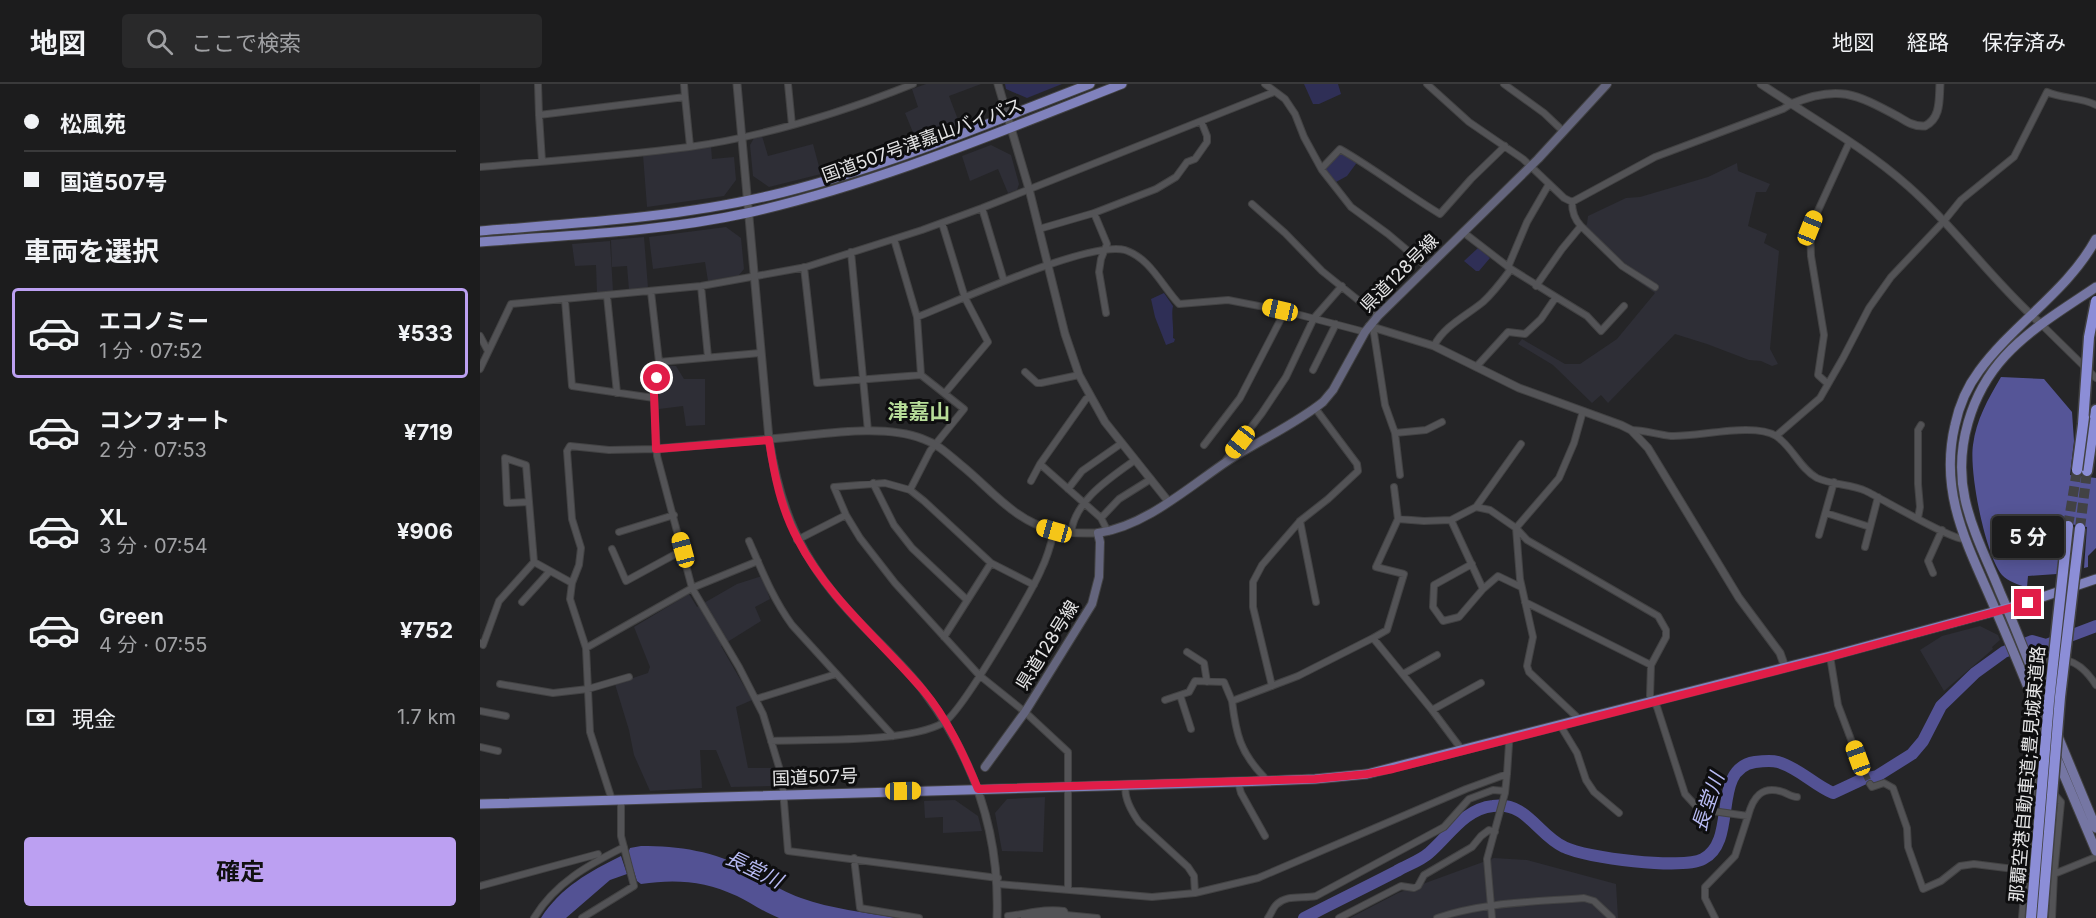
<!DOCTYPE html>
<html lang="ja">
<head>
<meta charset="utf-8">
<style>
  :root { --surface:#1c1c1d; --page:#29292a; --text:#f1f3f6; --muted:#a0a1a4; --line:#3a3a3b; --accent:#bca0f2 }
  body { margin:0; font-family:Inter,"Noto Sans JP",sans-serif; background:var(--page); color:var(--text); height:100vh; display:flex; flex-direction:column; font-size:22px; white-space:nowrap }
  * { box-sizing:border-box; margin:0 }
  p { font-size:20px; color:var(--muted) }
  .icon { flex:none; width:33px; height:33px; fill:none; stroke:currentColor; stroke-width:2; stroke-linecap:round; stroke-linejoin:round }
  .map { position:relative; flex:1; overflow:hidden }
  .drawer { display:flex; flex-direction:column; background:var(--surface); width:480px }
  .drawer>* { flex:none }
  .guide { display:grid; align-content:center; height:132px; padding:0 24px; background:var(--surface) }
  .end { position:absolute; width:27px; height:27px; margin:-14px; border:8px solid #e11d48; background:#fff; box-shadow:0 0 0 3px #fff }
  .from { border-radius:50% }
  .bubble { position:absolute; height:42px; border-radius:6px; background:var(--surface); box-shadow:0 3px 15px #0003,0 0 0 2px var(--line); font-size:20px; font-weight:700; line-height:42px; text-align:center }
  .car { position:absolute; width:18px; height:36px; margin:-18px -9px; border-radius:8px; box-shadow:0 0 4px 2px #0007; background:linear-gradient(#f5c518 24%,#345 0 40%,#f5c518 0 76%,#345 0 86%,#f5c518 0) }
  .guide b { display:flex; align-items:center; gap:21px; height:57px; font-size:22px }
  .guide b+b { border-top:2px solid var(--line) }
  .guide i { width:15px; height:15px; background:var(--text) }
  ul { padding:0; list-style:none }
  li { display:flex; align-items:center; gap:18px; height:90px; margin:0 12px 9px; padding:0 12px; border:3px solid transparent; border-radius:6px }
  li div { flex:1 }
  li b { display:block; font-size:22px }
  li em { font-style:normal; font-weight:700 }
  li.selected { border-color:var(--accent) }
  li>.icon { width:54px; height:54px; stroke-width:1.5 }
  h2 { padding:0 24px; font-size:27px; line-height:72px }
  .pay { display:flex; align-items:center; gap:15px; height:66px; padding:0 24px; font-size:22px }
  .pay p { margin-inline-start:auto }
  .primary-button { display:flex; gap:12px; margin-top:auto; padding:12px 24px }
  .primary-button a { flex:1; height:69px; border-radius:6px; background:var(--accent); color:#111; font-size:24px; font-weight:700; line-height:69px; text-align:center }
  header { display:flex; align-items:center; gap:36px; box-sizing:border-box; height:84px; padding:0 30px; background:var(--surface); border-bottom:2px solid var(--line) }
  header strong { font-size:28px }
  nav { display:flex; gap:33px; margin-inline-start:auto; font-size:21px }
  .search { width:420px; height:54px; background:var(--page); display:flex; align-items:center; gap:15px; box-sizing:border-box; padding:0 21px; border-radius:6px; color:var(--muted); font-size:22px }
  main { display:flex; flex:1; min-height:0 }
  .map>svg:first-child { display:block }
  .built { fill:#2e2e36 }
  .green { fill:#2f2f56 }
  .forest { fill:#555597 }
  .water { fill:#535294 }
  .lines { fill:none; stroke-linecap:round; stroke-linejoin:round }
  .river { stroke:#535294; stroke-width:12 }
  .minor-tunnel { stroke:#424244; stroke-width:6; stroke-dasharray:6 3; stroke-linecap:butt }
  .motorway-tunnel { stroke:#424244; stroke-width:10; stroke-dasharray:10 5; stroke-linecap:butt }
  .minor-casing { stroke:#424243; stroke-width:8 }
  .tertiary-casing { stroke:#424243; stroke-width:9 }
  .secondary-casing { stroke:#424243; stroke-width:10 }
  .primary-casing { stroke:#424243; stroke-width:11 }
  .trunk-casing { stroke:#424243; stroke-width:11 }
  .motorway-casing { stroke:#424243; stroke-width:13 }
  .minor { stroke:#535356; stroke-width:6 }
  .tertiary { stroke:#535356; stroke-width:7 }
  .secondary { stroke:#64657d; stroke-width:8 }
  .primary { stroke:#7576a3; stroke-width:9 }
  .trunk { stroke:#8082bd; stroke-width:9 }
  .motorway { stroke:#8c8ed7; stroke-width:10 }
  .motorway-bridge-casing { stroke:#424243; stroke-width:13; stroke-linecap:butt }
  .motorway-bridge { stroke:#8c8ed7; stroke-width:10 }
  .route { stroke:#e11d48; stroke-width:8 }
  .labels { text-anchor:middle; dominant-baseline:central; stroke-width:6; stroke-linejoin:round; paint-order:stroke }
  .street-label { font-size:18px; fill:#e5e5e6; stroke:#0e0e0f }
  .water-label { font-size:20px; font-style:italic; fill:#b7baf3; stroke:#0e0e0f }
  .quarter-label { font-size:21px; font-weight:bold; fill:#b7dd99; stroke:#0e0e0f }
</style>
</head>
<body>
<header>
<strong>地図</strong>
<div class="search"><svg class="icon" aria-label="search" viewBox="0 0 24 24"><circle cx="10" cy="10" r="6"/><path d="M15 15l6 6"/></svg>ここで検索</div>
<nav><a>地図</a><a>経路</a><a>保存済み</a></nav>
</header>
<main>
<section class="drawer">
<div class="guide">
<b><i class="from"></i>松風苑</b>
<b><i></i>国道507号</b>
</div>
<h2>車両を選択</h2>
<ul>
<li class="selected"><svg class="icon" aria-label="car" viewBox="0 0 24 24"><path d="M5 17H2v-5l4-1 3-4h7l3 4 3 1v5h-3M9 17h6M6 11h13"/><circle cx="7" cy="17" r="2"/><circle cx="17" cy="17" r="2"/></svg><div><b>エコノミー</b><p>1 分 · 07:52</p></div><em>¥533</em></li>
<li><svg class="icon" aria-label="car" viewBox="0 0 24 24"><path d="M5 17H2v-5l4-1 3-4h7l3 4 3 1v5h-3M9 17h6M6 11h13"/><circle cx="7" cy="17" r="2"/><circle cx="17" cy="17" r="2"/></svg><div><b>コンフォート</b><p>2 分 · 07:53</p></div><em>¥719</em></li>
<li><svg class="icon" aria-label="car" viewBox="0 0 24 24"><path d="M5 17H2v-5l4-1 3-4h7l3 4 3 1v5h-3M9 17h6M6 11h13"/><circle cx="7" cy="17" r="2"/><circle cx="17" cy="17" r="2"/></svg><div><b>XL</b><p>3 分 · 07:54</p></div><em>¥906</em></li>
<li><svg class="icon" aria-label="car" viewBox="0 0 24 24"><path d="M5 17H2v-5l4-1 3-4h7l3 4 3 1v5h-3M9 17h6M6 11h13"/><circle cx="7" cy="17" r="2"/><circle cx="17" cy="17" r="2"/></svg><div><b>Green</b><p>4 分 · 07:55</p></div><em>¥752</em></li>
</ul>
<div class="pay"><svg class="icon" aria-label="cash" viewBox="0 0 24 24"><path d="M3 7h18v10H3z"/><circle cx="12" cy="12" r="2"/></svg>現金<p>1.7 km</p></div>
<div class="primary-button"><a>確定</a></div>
</section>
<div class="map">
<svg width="1616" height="834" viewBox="0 0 1616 834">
  <rect width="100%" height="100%" fill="#252527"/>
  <!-- built -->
  <path class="built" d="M446 0H501L469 12 480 41 437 58 425 29 438 23 432 5Z
    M282 52 288 72 333 60 341 90 289 103 273 92 270 61 274 54Z
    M511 61 531 71 539 100 537 106 528 109 518 85 490 97 482 72Z
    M231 62 232 75 254 73 256 96 244 112 167 123 163 71Z
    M1257 79 1258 87 1290 100 1286 108H1276L1268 142 1287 150 1284 159 1299 167 1290 265 1298 280 1292 282 1281 277 1269 276 1227 260 1195 250 1128 319 1121 311 1112 319 1073 281 1038 260 1042 255 1085 280H1100L1137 255 1175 209 1143 187 1102 147 1107 140 1108 132 1146 114 1160 113 1228 93Z
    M246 143 261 154 264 185 259 191 228 197 225 178 173 185 169 153Z
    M164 153 168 204 149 206 147 182 132 183 131 156Z
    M130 157 133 207 117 209 116 181 95 182 92 160Z
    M182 281 196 282 204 295H225V341L206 342 203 322 179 325V290Z
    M282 492 290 515 275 523 281 537 241 562 272 616 256 623 268 684H295L297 694 291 702 251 703 236 666H220L222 704 170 707 154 671 149 646 135 600 168 589 170 583 154 543 209 510 217 523 257 500Z
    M1500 542 1518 551 1520 556 1512 563 1513 565 1464 607 1440 566 1462 552Z
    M565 713 563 768 522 767 515 729 527 715Z
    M475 716 498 732 502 747 463 749V733L445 734 444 717Z
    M1014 774 1047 776 1136 800 1138 834H870L918 809Z"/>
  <!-- green -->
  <path class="green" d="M525 0H582L547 14 526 5Z
    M824 0H858L861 10 839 20H833Z
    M860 68 878 77 867 92 856 98 846 86V83Z
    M998 164 1010 174 999 187H996L984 177Z
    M684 209 693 222C691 230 694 244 693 254L695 255 694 258 686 261 675 233 671 215Z"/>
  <!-- forest -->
  <path class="forest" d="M1521 293 1564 295 1592 328 1594 357 1590 391 1616 394V464L1608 472V483L1604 484 1607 443 1585 439 1577 490 1548 492 1547 503C1538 501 1528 497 1522 491 1505 470 1489 388 1493 361 1496 336 1508 315 1521 293Z"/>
  <!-- water -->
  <path class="water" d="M161 762C199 762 235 767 268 786 286 796 301 807 321 814 351 825 385 828 416 834H299C284 828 271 819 257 812 224 797 196 795 161 800L157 797 148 769 150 764Z
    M141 772 147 790 130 796 86 834H61C81 803 109 788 141 772Z"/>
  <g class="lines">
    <!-- river -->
    <path class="river" d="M824 834C855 818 886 803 917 787 927 781 940 777 949 769 969 752 984 725 1013 722 1046 717 1058 751 1084 763 1106 774 1202 786 1223 775 1259 757 1230 685 1275 678 1283 677 1291 676 1298 678 1319 684 1334 701 1353 709L1383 695 1397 692 1432 670 1443 657 1461 622 1495 589 1524 568 1552 557 1566 561 1616 542"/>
    <!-- minor-tunnel -->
    <path class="minor-tunnel" d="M1378 674 1390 700"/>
    <!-- motorway-tunnel -->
    <path class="motorway-tunnel" d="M1588 442 1597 386
      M1600 444 1607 387"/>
    <!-- minor casing -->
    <g class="minor-casing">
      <path id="minor" d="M58 0 59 31
        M308 0 312 41
        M785 0 805 15 815 30 824 53 842 86 871 123 908 150 947 183
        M947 0 989 38 1043 75 1084 114 1092 118
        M1024 0 1064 29 1084 48
        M205 13 210 62
        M62 77 59 31 205 13 204 0
        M0 83C70 77 140 72 209 63 286 52 361 29 433 0
        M842 84 860 65C895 85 925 109 960 130L991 95 1025 62
        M1092 118 1175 73 1303 25 1311 20
        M1092 118C1092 128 1094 135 1101 142L1142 182 1175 203
        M772 120 805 149 842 187 898 232
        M502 124 524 197
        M614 129 627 160 621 175 619 188 626 229
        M462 139 485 214 508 258 465 309
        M559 145 614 129 676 105 696 93 707 78 715 75 727 58V52L721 37
        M983 148 1031 185 1076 213 1061 235 1045 250 1028 248 996 283
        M414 155 437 233 441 291
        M371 168 388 347
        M324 183 337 299 441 291 484 325 450 367 430 406 405 399 354 403 366 431 380 454 415 499 499 591 545 628 588 668V806
        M1028 183 1047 138 1069 100
        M221 202 228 273
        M1056 202 1082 165 1101 142
        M171 208 179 278 174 309 177 372 212 504 259 583 283 630 302 693 308 767 518 794
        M127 212 137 309
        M1076 213 1107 232 1121 247 1144 222
        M85 216 92 302 174 314
        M437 233C476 218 610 156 645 166 670 174 682 202 699 220L748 216 805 227 885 248
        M1561 240 1616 294
        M893 243 905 321 915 349 920 391
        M0 252 8 267
        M954 262C964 242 986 232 1003 218 1014 208 1022 197 1031 185
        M179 278 280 269
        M0 285 31 220 221 202 326 183 442 146 502 124 794 8
        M833 286 856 240
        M545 288 557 299H561L599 291
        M1348 300 1338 291 1344 251 1331 172 1330 144 1369 59
        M610 313 606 315 560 380 621 434 628 448
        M1103 327 1094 359 1079 394 1036 444 1047 456 1178 532 1186 546V553L1171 581 1170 612 1177 623 1205 710 1215 721 1232 727 1268 732 1255 772 1225 803V814L1235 834
        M1151 346C1165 346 1178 351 1191 352 1219 353 1274 338 1296 352 1312 362 1320 385 1337 394 1352 401 1371 400 1386 407 1404 416 1470 455 1484 455
        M915 349 946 346 962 338
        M1296 352 1340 314 1363 274 1389 224 1411 193 1464 137 1481 116 1534 73 1567 8C1583 15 1600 13 1616 21
        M724 361 760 314 805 227
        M746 376 782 329 806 293 834 234 862 202
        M551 397 560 380
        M393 399 414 441 432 464 487 516
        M914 403 918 435 944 437 971 436 996 423 1010 426 1036 444 1040 495 1053 553 1047 582 1049 588 1100 636
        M588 405 602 387 642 359
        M430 406 444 417 511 479
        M49 418 27 419 25 374 46 381 54 478 92 499
        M996 423 1041 360
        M1346 429 1390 443
        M621 434 639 415 671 395
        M1438 434 1440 423 1438 400V346L1441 341
        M971 436 1003 505 979 533 963 537 953 523 954 501 992 480
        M820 437 836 518
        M139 448 194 431
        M591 449C595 416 630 394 655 376
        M1339 451 1354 398
        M317 456 366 431
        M269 457C282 487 293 515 312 541L413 652
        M1385 463 1398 413
        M132 465 146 497 203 466
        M1453 489 1448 477 1462 446
        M1003 505 1018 492 1041 503
        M42 518 70 487
        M1045 518 1171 581
        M464 553 511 479 554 501
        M893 554 907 546 924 490 896 483 918 435
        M0 559 3 561 19 517 54 478
        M106 564 212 504 278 477
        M707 568 724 579 727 598
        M1350 572 1358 621 1378 674
        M1551 583C1581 571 1597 572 1616 601
        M923 590 957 571
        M20 600 73 609 108 605 149 593
        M792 602 773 523V498L782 481 820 437 848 415 878 387 877 380 835 324
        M700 611 711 645
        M276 615 356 590
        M685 616 709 608 715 597 744 598 752 617
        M952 626 1001 599
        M0 627 26 632
        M1080 641 1097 669 1106 696 1114 708 1139 729
        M291 657C335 655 427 659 463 639 480 631 552 508 561 486 567 474 571 460 574 447
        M0 663 18 667
        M784 697V693C760 668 756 650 752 617L818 592 893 554 952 626 982 666
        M758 698 761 709 785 752
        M1390 700 1392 703 1404 699 1413 704 1427 744 1428 763 1443 805 1461 797 1480 782 1494 780 1574 790 1616 773
        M646 701C643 713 652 728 659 738L708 783 714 792 715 809
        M132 716 110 648 106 564 90 515 92 499 99 481 101 464 92 435 87 367 90 362 129 366 176 365
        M1268 732C1273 713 1282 701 1303 708 1308 710 1312 713 1317 713
        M374 774 380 824 439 834
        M518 800 672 813 715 809 778 794 986 705 1027 690
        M0 802 118 770
        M528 832C547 830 565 824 584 827L586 831
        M54 834C75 799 108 781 144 763
        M102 834 154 802 141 752V716
        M544 834 586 831 617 834
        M788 834C791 830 793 824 796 821 807 810 822 815 836 812L964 743 989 715 1013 706 1025 707
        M859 834 921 802 934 804 938 802 944 791 992 763 1001 752 1009 746 1015 748
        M957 834C1004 818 1055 818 1104 814L1114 817 1132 834
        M1012 834 1007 775 1025 709 1027 690 1029 660 1027 655
        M1542 834 1555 686
        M1572 834 1574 790 1581 718 1572 708"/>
    </g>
    <!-- tertiary casing -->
    <g class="tertiary-casing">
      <path id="tertiary" d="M518 0 549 105 585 250 599 291 625 338 688 417
        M1281 0C1330 33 1384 63 1428 102 1476 144 1513 198 1561 240
        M1311 20C1358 0 1376 10 1419 33 1427 38 1435 43 1445 42 1461 34 1459 16 1460 0
        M889 242 954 262 1039 304 1141 341 1151 346 1168 364 1259 514 1300 569 1305 583
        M176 365 289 355 257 0
        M517 834C520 751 495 676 445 609 423 579 393 554 368 526 320 473 300 425 289 355 335 352 400 338 443 355 458 360 469 371 481 381 511 405 534 437 573 446 588 450 603 449 618 449"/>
    </g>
    <!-- secondary casing -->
    <g class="secondary-casing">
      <path id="secondary" d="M505 683 545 628 612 520 619 493 620 458 618 449C666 442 710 402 749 376 780 356 814 341 843 318L853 306 885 248 898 232 1058 75 1127 0"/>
    </g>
    <!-- primary casing -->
    <g class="primary-casing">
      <path id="primary" d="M1568 626C1552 587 1537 547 1520 508 1508 478 1492 447 1485 415 1474 364 1491 309 1525 272 1551 244 1585 224 1616 203
        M1567 649C1550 609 1534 568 1516 527 1490 465 1458 412 1475 341 1479 322 1487 303 1499 287 1534 239 1587 208 1616 155
        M1577 650 1616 744
        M1575 670 1616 767"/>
    </g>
    <!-- trunk casing -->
    <g class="trunk-casing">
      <path id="trunk" d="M0 147C96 139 194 134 288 112 399 86 503 41 610 0
        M0 158C89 151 180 148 267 129 397 100 519 48 642 0
        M0 720 758 698 835 695 887 690 1350 572 1542 520 1616 495"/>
    </g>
    <!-- motorway casing -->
    <g class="motorway-casing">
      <path id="motorway" d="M1607 387 1616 326"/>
    </g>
    <!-- minor -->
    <use href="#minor" class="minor"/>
    <!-- tertiary -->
    <use href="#tertiary" class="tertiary"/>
    <!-- secondary -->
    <use href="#secondary" class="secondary"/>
    <!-- primary -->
    <use href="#primary" class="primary"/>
    <!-- trunk -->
    <use href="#trunk" class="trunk"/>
    <!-- motorway -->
    <use href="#motorway" class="motorway"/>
    <!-- motorway-bridge casing -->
    <g class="motorway-bridge-casing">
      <path id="motorway-bridge" d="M1603 340 1609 253 1616 217
        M1597 386 1604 333
        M1551 834 1569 617 1588 442
        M1562 834 1580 613 1600 444"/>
    </g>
    <!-- motorway-bridge -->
    <use href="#motorway-bridge" class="motorway-bridge"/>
  </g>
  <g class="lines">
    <!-- route -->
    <path class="route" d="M177 294 174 309 176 365 289 356C294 390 301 425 318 456 348 514 401 557 443 606 467 634 484 671 498 705L835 695 887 690 913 685 1350 573 1548 519"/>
  </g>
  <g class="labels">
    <!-- street labels -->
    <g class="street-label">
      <text transform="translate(442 56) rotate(-20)">国道507号津嘉山バイパス</text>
      <text transform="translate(919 189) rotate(-45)">県道128号線</text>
      <text transform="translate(567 561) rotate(-58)">県道128号線</text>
      <text transform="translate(1547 690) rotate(-85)">那覇空港自動車道;豊見城東道路</text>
      <text transform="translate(335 693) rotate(-2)">国道507号</text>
    </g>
    <!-- water labels -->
    <g class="water-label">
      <text transform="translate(1228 718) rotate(-71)">長堂川</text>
      <text transform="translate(274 785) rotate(26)">長堂川</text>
    </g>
    <!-- quarter labels -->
    <g class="quarter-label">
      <text x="439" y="327">津嘉山</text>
    </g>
  </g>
</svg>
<i class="end from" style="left:177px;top:294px"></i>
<i class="end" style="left:1548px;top:519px"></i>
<div class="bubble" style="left:1512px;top:432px;width:72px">5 分</div>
<i class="car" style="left:1330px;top:144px;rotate:22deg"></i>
<i class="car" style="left:800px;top:226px;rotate:283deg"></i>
<i class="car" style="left:760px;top:358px;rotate:218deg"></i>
<i class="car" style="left:574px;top:447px;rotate:286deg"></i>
<i class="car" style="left:203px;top:466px;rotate:345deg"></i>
<i class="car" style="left:1378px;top:674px;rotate:340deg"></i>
<i class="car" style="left:423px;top:707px;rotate:89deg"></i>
</div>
</main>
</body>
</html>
